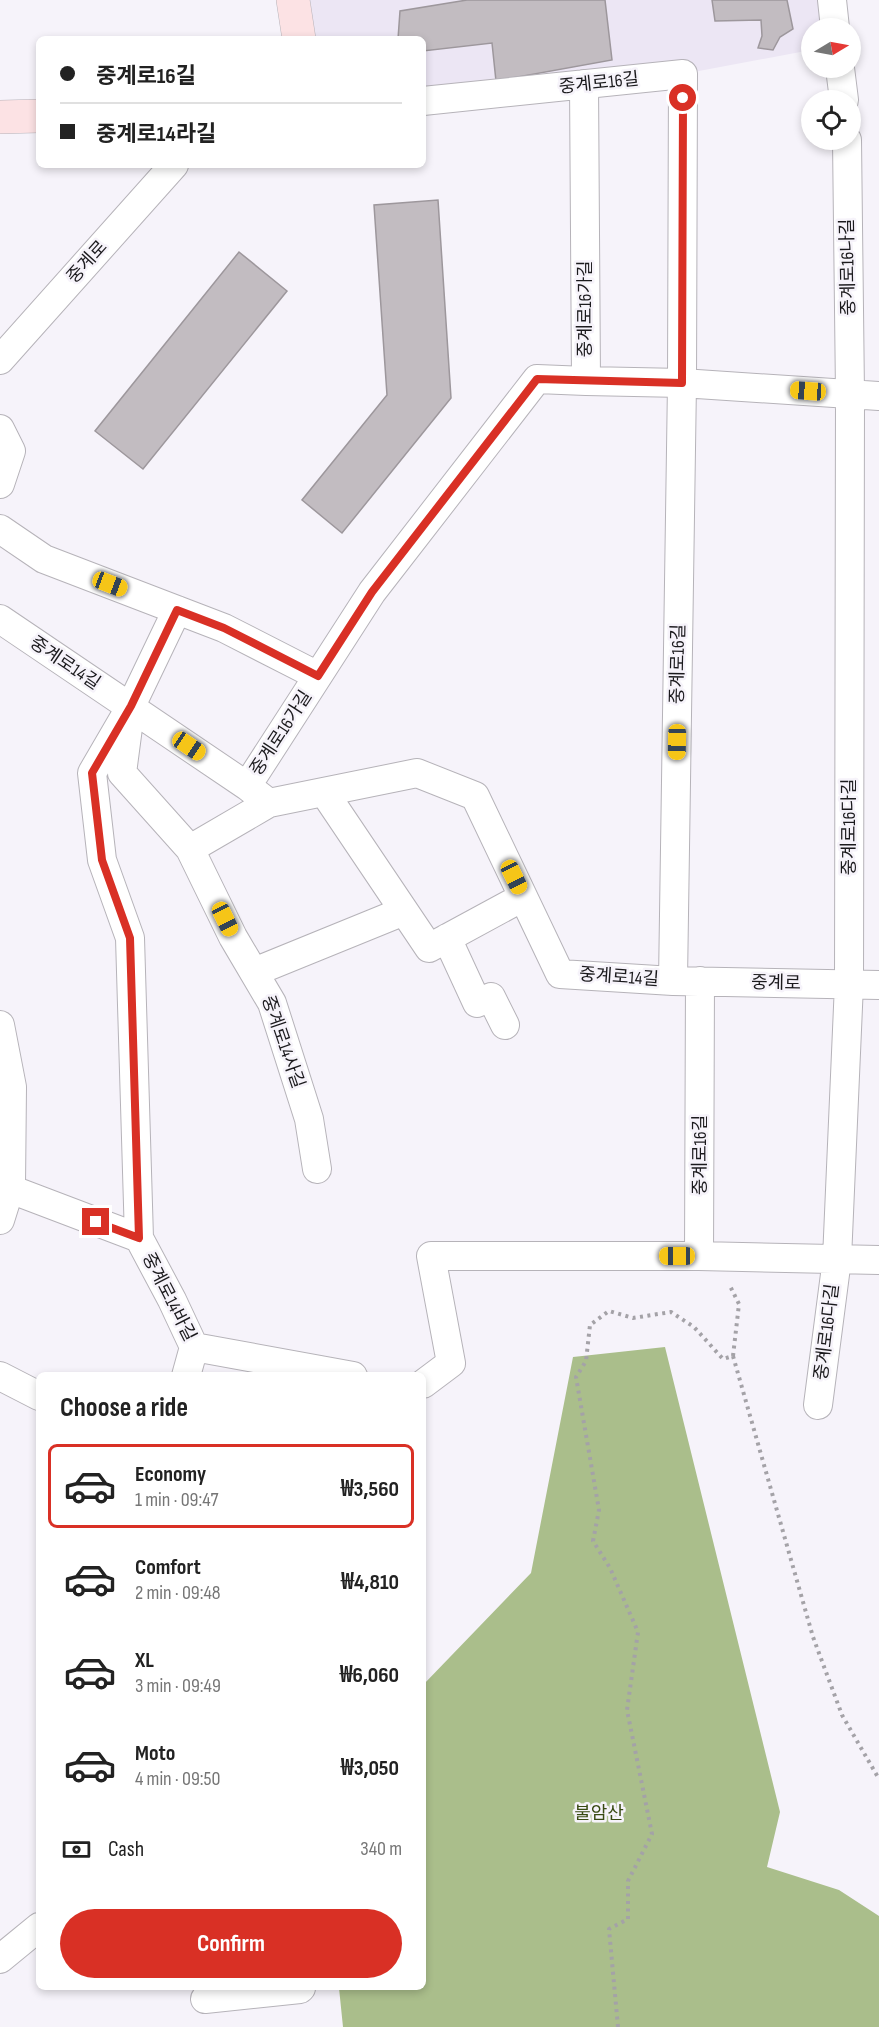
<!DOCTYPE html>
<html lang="en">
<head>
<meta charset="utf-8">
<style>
  :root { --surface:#fff; --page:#f2f2f2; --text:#222; --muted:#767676; --line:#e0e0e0; --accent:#d93025 }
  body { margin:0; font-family:"Sofia Sans Condensed","Noto Sans KR",sans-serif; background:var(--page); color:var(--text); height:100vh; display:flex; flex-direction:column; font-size:22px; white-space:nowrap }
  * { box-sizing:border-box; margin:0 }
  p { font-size:20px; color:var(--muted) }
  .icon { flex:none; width:33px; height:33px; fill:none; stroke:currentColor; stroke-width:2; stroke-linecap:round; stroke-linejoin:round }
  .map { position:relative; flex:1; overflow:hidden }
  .drawer { position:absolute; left:36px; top:1372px; width:390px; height:618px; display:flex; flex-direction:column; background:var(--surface); border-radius:9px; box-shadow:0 3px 9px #0003 }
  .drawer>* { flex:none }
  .top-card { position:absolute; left:36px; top:36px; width:390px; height:132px; border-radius:9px; box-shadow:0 3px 9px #0003; display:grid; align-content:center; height:132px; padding:0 24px; background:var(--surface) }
  .needle { width:39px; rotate:80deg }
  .tools { position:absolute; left:801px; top:18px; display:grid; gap:12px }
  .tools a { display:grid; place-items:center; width:60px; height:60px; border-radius:50%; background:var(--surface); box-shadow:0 3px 9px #0003; font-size:30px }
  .end { position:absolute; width:27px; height:27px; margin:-14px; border:8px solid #d93025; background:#fff; box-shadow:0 0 0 3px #fff }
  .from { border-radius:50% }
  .car { position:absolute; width:18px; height:36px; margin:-18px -9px; border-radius:8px; box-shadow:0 0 4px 2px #0007; background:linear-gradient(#f5c518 24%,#345 0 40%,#f5c518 0 76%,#345 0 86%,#f5c518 0) }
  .top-card b { display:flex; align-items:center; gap:21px; height:57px; font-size:22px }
  .top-card b+b { border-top:2px solid var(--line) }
  .top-card i { width:15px; height:15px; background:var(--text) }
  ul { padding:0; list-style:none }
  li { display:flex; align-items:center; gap:18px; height:84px; margin:0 12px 9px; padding:0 12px; border:3px solid transparent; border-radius:9px }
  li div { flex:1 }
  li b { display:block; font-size:22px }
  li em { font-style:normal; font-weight:700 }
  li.on { border-color:var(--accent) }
  li>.icon { width:54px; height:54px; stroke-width:1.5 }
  h2 { padding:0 24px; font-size:27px; line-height:72px }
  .pay { display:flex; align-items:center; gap:15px; height:66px; padding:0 24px; font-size:22px }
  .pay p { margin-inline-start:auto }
  .primary-button { display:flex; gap:12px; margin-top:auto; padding:12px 24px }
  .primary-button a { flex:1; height:69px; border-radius:36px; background:var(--accent); color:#fff; font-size:24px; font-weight:700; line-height:69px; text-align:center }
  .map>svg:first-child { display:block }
  .built { fill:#ece6f4 }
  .forest { fill:#aabe8b }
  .building { fill:#c2bcc1; stroke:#9d979c; stroke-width:1.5 }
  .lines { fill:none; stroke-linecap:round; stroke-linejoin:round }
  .street-casing { stroke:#b6b3b9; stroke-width:30 }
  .secondary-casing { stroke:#b6b3b9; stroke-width:34 }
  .path { stroke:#a4a2a7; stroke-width:4; stroke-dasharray:3 4.5; stroke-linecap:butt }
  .street { stroke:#fff; stroke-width:28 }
  .secondary { stroke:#fce2e4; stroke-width:33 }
  .route { stroke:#d93025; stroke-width:8 }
  .labels { text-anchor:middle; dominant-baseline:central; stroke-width:5; stroke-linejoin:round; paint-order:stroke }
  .street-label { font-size:18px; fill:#1b1a1d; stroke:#f6f3fa }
  .park-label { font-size:18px; fill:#384a12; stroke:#f6f3fa }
</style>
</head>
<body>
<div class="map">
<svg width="879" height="2027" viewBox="0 0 879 2027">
  <rect width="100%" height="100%" fill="#f6f3fa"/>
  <!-- built -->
  <path class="built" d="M307 0H818L822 28H812L811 50 683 74 423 93V39H313Z"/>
  <!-- forest -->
  <path class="forest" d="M665 1347 780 1812 767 1867 839 1890 879 1916V2027H343L339 1988H423V1685L531 1573 573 1357Z"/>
  <!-- building -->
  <path class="building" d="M467 0H605L612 60 496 81 492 43 423 51V39H398L400 11Z
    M712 0H787L793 29 780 37 773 50 758 48 762 36 761 20 715 21Z
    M438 200 451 398 342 533 302 500 387 395 374 205Z
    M239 252 287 291 143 469 95 431Z"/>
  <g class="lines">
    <!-- street casing -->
    <g class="street-casing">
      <path id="street" d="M832 0 835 28
        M840 68 844 100
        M423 101 683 74 682 383 673 981
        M0 360 174 165
        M586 381 682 383 879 396
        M0 429 11 451 0 484
        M0 529 44 559 224 628 318 676
        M177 610 131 706 92 773 102 860 130 938 139 1238 172 1300 194 1347 353 1376
        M0 619 247 786 269 803 417 773 475 796 560 974 673 981 879 985
        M129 720 122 773 190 849 233 937 272 1003 309 1119 317 1169
        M247 786 372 592 537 379 586 381 584 84
        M324 792 429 948 523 897
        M190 849 269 803
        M447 938 477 1003 491 997 505 1025
        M254 972 404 911
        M0 1025 12 1087 11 1185 0 1220
        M10 1189 139 1238
        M699 1256 700 981
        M0 1376 39 1396
        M186 1376 194 1347
        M423 1384 451 1363 431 1256H699L879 1260
        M818 1405 837 1259 849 984 850 394 847 140
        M0 1959 39 1927
        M205 1999 300 1989 301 1988"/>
    </g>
    <!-- secondary casing -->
    <g class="secondary-casing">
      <path id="secondary" d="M293 0 299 39
        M0 117 39 116"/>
    </g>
    <!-- path -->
    <path class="path" d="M733 1356 813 1637 842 1715 879 1779
      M618 2027 609 1929 628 1919V1881L652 1834 627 1710 638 1632 610 1568 593 1541 599 1510 576 1377 586 1361 590 1325 609 1311 633 1318 671 1312 694 1327 723 1359 733 1356 739 1304 730 1286"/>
    <!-- street -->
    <use href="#street" class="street"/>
    <!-- secondary -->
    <use href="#secondary" class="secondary"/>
  </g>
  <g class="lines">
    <!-- route -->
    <path class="route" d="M96 1222 139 1238 130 938 102 860 92 773 131 706 177 610 224 628 318 676 372 592 537 379 682 383 683 98"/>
  </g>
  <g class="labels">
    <!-- street labels -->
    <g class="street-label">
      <text transform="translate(599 83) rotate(-6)">중계로16길</text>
      <text transform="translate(87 262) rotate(-48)">중계로</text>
      <text transform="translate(848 267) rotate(-91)">중계로16나길</text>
      <text transform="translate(585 309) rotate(-90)">중계로16가길</text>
      <text transform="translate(65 663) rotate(34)">중계로14길</text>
      <text transform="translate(678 664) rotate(-89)">중계로16길</text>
      <text transform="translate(281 733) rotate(-57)">중계로16가길</text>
      <text transform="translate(849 827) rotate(-90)">중계로16다길</text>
      <text transform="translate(619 977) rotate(4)">중계로14길</text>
      <text transform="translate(776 983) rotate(1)">중계로</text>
      <text transform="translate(283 1042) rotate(71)">중계로14사길</text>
      <text transform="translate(700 1155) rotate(-90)">중계로16길</text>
      <text transform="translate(169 1297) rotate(63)">중계로14바길</text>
      <text transform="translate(827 1332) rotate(-83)">중계로16다길</text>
    </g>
    <!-- park labels -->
    <g class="park-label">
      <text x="599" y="1813">불암산</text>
    </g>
  </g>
</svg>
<div class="tools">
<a><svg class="needle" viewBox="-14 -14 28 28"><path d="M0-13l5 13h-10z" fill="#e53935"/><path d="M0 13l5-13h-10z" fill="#767676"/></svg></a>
<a><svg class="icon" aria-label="locate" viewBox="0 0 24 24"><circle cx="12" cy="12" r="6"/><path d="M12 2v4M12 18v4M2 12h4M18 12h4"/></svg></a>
</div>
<i class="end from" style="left:683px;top:98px"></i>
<i class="end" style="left:96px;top:1222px"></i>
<i class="car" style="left:808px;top:391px;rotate:274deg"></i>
<i class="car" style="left:110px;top:584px;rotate:111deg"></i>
<i class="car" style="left:677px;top:742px;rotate:181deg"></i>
<i class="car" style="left:189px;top:746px;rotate:124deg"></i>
<i class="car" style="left:514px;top:877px;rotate:154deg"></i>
<i class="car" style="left:225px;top:919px;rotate:154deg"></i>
<i class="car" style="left:677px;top:1256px;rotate:270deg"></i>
<div class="top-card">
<b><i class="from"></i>중계로16길</b>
<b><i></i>중계로14라길</b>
</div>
<section class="drawer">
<h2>Choose a ride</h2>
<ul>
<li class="on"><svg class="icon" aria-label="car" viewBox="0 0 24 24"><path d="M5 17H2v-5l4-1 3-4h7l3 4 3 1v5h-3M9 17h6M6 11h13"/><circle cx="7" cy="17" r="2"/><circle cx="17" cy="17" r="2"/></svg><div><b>Economy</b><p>1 min · 09:47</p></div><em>₩3,560</em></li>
<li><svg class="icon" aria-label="car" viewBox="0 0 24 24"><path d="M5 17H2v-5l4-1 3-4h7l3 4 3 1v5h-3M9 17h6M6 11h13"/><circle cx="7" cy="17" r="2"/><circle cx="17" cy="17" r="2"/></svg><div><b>Comfort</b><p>2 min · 09:48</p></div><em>₩4,810</em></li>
<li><svg class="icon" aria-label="car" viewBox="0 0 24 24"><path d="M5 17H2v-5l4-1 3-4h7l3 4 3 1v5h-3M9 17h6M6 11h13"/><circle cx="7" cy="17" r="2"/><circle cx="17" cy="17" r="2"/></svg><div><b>XL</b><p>3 min · 09:49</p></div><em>₩6,060</em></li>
<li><svg class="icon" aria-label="car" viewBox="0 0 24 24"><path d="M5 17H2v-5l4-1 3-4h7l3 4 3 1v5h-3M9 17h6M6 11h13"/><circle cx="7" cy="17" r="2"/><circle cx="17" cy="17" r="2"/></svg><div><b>Moto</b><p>4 min · 09:50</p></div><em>₩3,050</em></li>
</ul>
<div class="pay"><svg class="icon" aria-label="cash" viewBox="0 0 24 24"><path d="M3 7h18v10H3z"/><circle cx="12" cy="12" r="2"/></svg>Cash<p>340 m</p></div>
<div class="primary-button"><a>Confirm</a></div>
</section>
</div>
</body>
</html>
